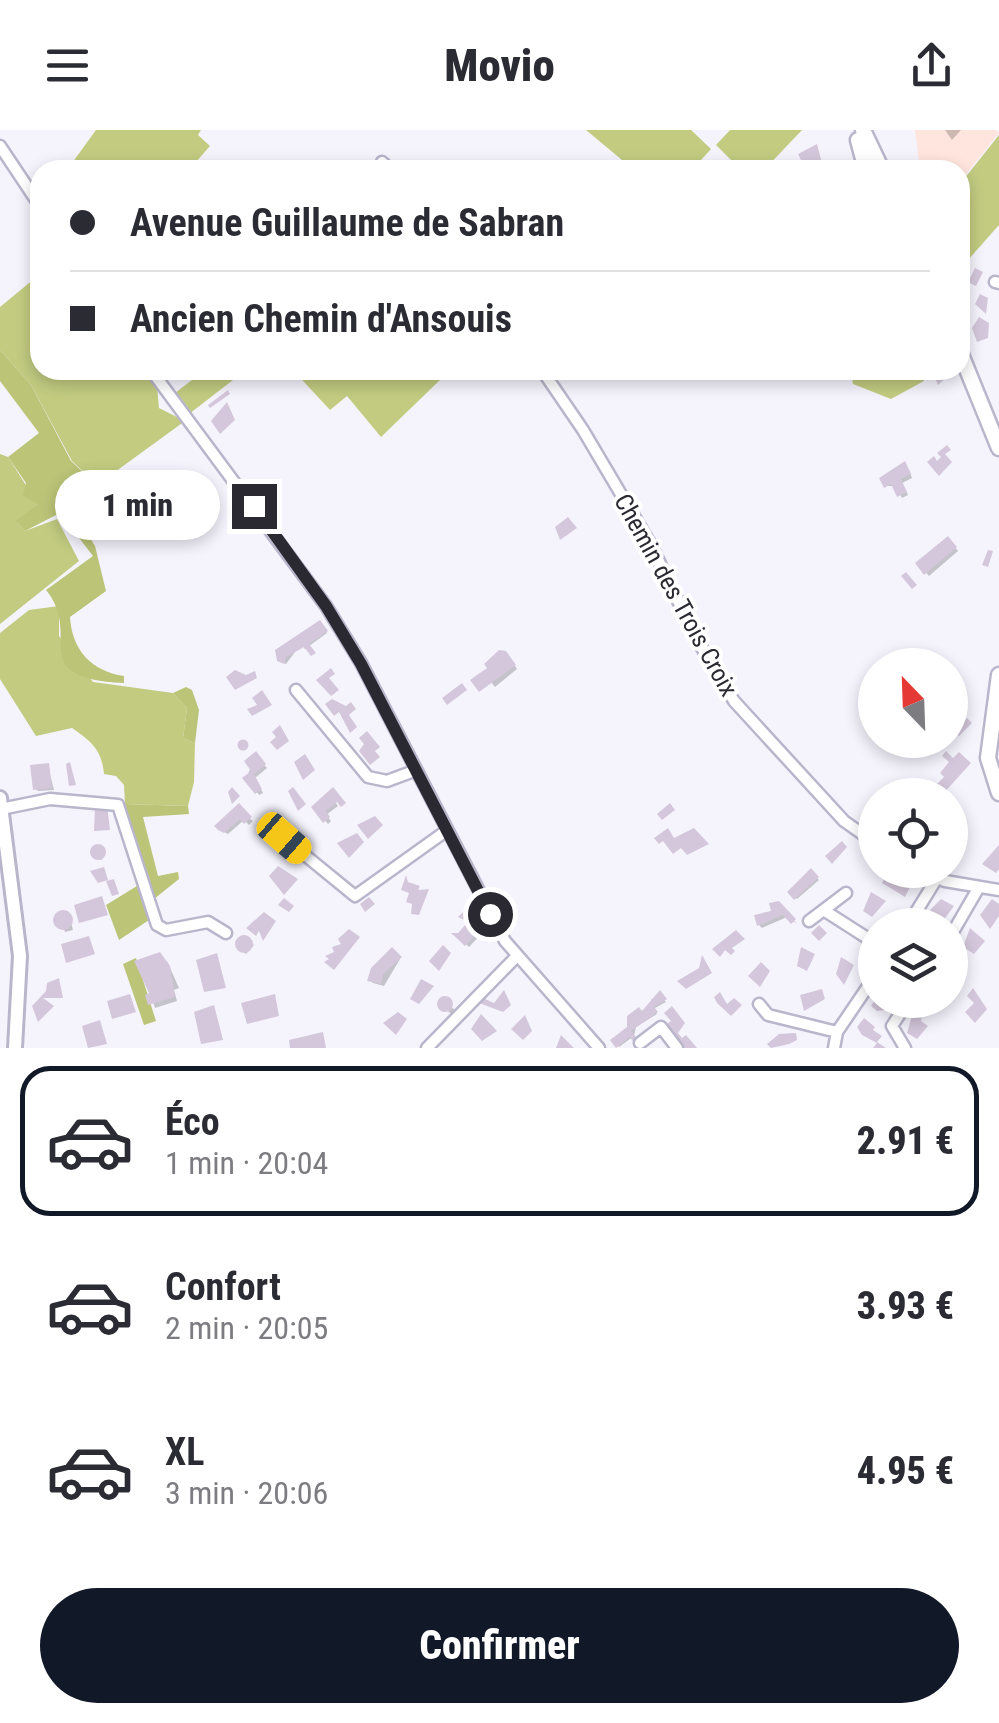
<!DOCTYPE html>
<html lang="fr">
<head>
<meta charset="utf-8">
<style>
  :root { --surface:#fff; --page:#f2f2f3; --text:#2b2b33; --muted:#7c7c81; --line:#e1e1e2; --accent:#111827 }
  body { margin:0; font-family:"Roboto Condensed",sans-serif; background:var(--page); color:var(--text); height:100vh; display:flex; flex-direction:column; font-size:38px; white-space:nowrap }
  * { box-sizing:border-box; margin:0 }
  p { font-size:32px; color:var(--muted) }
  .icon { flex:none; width:55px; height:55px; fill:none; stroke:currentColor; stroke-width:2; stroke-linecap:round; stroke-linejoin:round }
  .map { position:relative; height:918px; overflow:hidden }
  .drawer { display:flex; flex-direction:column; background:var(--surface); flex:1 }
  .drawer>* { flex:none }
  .guide { position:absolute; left:30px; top:30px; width:940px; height:220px; border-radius:30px; box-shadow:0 5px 15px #0003; display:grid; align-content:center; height:220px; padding:0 40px; background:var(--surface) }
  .needle { width:65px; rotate:337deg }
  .tools { position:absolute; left:858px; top:518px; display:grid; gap:20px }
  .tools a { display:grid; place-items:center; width:110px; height:110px; border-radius:50%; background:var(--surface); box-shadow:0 5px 15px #0003; font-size:50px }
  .end { position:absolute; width:45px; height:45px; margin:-22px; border:12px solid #2a2931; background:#fff; box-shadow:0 0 0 5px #fff }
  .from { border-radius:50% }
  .bubble { position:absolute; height:70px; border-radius:35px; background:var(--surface); box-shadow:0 5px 15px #0003; font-size:32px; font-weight:800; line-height:70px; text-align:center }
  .car { position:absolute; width:30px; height:60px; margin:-30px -15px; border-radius:12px; box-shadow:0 0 8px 2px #0007; background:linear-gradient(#f5c518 24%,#345 0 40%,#f5c518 0 76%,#345 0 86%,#f5c518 0) }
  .guide b { display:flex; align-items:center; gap:35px; height:95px; font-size:38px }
  .guide b+b { border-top:2px solid var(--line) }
  .guide i { width:25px; height:25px; background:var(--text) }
  ul { padding:18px 0 0; list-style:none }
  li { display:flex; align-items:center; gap:30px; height:150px; margin:0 20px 15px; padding:0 20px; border:5px solid transparent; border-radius:30px }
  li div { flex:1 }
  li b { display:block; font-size:38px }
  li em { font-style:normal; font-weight:800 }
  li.current { border-color:var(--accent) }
  li>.icon { width:90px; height:90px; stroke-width:1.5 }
  .button { display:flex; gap:20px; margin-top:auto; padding:20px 40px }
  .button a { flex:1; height:115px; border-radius:60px; background:var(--accent); color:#fff; font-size:40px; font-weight:800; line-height:115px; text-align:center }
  header { display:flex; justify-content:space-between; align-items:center; height:130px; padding:0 40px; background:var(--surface); font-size:45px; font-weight:800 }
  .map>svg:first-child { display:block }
  .education { fill:#ffe5de }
  .green { fill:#c2cb80 }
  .forest { fill:#bbc477 }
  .shadow { fill:#0003 }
  .building { fill:#d4c7db }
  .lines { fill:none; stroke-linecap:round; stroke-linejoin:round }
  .minor-casing { stroke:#b9b6cc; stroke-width:15 }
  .tertiary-casing { stroke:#b9b6cc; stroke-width:18 }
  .secondary-casing { stroke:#b9b6cc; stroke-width:19 }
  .minor { stroke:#fff; stroke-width:10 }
  .tertiary { stroke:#fff; stroke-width:12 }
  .secondary { stroke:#fff; stroke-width:14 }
  .route { stroke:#2a2931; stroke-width:12 }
  .labels { text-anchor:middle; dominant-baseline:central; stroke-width:8; stroke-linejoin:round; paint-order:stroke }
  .street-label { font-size:25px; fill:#2a2931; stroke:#fff }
</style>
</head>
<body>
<header><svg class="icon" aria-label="menu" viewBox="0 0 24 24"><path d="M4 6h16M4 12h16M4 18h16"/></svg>Movio<svg class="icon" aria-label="share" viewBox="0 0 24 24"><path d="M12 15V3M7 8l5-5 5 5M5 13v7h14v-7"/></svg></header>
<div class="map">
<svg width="999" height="918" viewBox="0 0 999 918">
  <rect width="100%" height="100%" fill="#f5f4fd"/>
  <!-- education -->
  <path class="education" d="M915 0H996L999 3 960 52V40H920Z"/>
  <!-- green -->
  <path class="green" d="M96 0H201L198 5 210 16 189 40H67Z
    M586 0H691L711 19 692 40H634Z
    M730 0H802L764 40H741L716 15Z
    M999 5V95L960 139V54Z
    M40 144V240H146L157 256 159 278 185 291 97 355 72 331 31 255 0 220V177Z
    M205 240H246L189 284 175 263Z
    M293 240H431L440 250 381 307 347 266 330 280Z
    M851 240H921L924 251 891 269 853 254Z
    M0 324 8 327 38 374 17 392 25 401 57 389 79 431 0 494Z
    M59 476V506L93 552 173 563 187 578 183 608 195 613 194 652 188 676 125 674 124 655 116 646 104 644C102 620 91 611 72 598L36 606 0 549V503L29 480Z"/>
  <!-- forest -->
  <path class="forest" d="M0 220 31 255 71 331 97 355 69 373 95 416 106 461 70 487C72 520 91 541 124 546V553C23 548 84 506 46 460L93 426 60 383 25 401 16 391 38 374 23 366 26 353 8 327 39 303 0 251Z
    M186 557 192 560 199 580 195 613 183 608 187 578 173 563Z
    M125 674 188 676 189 684 143 687 158 746 178 742 179 749 154 769Z
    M137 756 149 790 119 810 106 775Z
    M136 828 156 891 144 895 123 834Z"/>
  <!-- shadow -->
  <path class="shadow" d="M945 0H961L952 10Z
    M909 340 912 348 902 353 908 365 902 368 895 356H886Z
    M948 409 958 421 929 446 918 434Z
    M320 494 327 503 305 519 301 514 286 534 281 532 278 521Z
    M509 527 517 539 495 557 491 552Z
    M255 625 267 638 255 648 263 663 259 665 247 647Z
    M48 636 54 660 38 661 35 658Z
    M335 672 338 676 326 685 331 691 328 694 316 680Z
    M236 679 253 691 249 695 244 690 228 704 224 702Z
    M952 706 959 714 950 722V708Z
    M92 718 101 719 102 730 94 728Z
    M811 742 819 750 797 769 791 762Z
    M778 774 797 794 787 787 762 798 759 795Z
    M68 781 73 800 65 802 58 782Z
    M471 786 484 801 469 817 458 806Z
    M243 806 254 815 246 824 236 816Z
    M392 821 400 829 384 856 373 853 370 850Z
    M167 831 179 858 174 860 177 871 155 878 145 846Z
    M659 864 666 872 653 879 657 884 636 897 634 906 619 917 613 911 630 898V888L654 874 651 870Z
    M441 868 455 880 451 884 438 871Z"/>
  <!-- building -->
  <path class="building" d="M817 14 823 37 806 40 798 24Z
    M975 138 983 142 976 156 968 152Z
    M980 164 988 168 986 184 975 174Z
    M979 187 989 193 988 208 977 212 972 198Z
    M932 240H948L949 245 938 255Z
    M228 260 230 264 210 278 208 275Z
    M227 272 235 290 220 304 211 291Z
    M947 315 951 320 945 324 952 332 939 346 927 332 934 326 937 331 941 327 937 323Z
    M905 331 911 344 901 349 907 362 897 367 891 354 884 358 879 348Z
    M568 387 577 398 560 410 555 397Z
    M948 406 957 417 924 445 915 433Z
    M988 420 993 421 988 437 982 435Z
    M906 442 917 455 912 459 901 446Z
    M320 490 328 501 309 514 316 523 311 526 304 517 286 527 284 534 277 531 275 520Z
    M499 520 506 521 516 535 479 562 470 550 487 538 484 534Z
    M331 538 335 544 329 548 339 560 331 566 316 550Z
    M235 540 246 545 255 541 257 548 235 560 226 547Z
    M462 553 467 560 447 575 442 568Z
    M262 560 272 575 252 586 247 579 257 575 252 568Z
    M332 569 346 576 351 572 356 579 349 585 357 597 350 603 339 582 334 586 325 574Z
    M967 588 972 593 959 606 953 601Z
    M280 595 289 611 277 620 270 612 276 607 272 602Z
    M367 601 380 617 375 621 380 627 370 635 359 621 364 614 359 608Z
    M237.5 615a5.5 5.5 0 1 1 11 0a5.5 5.5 0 1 1-11 0Z
    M256 621 266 634 254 644 262 659 255 664 242 648 251 641 244 631Z
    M946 621 953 628 959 622 971 633 942 665H926L944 647 940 643 949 632 942 626Z
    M305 624 315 640 303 650 294 632Z
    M70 632 76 655 69 656 66 634Z
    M49 633 52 658 33 660 30 635Z
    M232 657 240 666 232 674 228 662Z
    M293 657 306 674 298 681 288 661Z
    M333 657 346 673 341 677 337 672 326 681 330 687 323 693 311 677Z
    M239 673 252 687 244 694 240 689 224 703 218 700 214 696Z
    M670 673 675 680 662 690 657 684Z
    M107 675 110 700 94 701 95 677Z
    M375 686 383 695 368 709 357 695Z
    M668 698 674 708 694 698 709 714 687 725 681 718 673 724 663 711 659 714 654 708Z
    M357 703 364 712 349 728 337 713Z
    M842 711 847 717 832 734 825 726Z
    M90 722a8 8 0 1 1 16 0a8 8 0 1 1-16 0Z
    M999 715V739L996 743 982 734Z
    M278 736 298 749 284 765 269 746Z
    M104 737 108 750 98 753 90 741Z
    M811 738 819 747 794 770 787 762Z
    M889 740 901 743 900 751 910 757 905 767 882 753Z
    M406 745 408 752 420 756 418 760 429 759 419 785 411 784 412 774 406 772 409 763 401 760Z
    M114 749 119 764 112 766 106 751Z
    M871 762 886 771 872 787 863 781Z
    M102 766 108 785 79 793 74 775Z
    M369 767 375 774 365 782 360 774Z
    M284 768 294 776 289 782 278 775Z
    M941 769 954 776 940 795 919 791 923 787 936 793 929 781Z
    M992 769 999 774V786L990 799 980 785Z
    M779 771 796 789 791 794 783 785 757 796 754 785 771 781 769 773Z
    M467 778 483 796 465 816 451 803H458L468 792 458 787Z
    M53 790a10 10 0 1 1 20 0a10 10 0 1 1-20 0Z
    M264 782 276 791 263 811 259 801 256 806 246 798Z
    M819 795 827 803 819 811 811 803Z
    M970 798 985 811 974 824 963 817Z
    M349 799 360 807 334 840 324 832 329 829 325 826 334 822 332 817 341 814 338 809Z
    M736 800 745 809 732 818 735 821 731 825 725 820 720 827 712 819Z
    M235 814a9 9 0 1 1 18 0a9 9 0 1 1-18 0Z
    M89 806 95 824 66 833 61 814Z
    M443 815 451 823 439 841 429 831Z
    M392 817 402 827 383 844 381 854 367 851 371 838Z
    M801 817 815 824 807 841 797 836Z
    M160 822 170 836 175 867 148 875 145 865 149 863 134 831Z
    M217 823 226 858 204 862 196 830Z
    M702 825 712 843 686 859 677 851 699 838Z
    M841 827 854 835 844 855 836 844Z
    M950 830 962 838 953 852 950 851Z
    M761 832 770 841 760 857 748 846Z
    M59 848 63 868H43L54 876 38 892 32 876 46 861 47 853Z
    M421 849 434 856 419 874 410 869Z
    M973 858 987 879 975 893 965 882 974 873 967 866Z
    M822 859 825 869 804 881 800 865Z
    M504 860 511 875 503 882 479 873 483 868 494 873Z
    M660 860 667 869 654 877 658 882 631 901 638 910 634 913 630 907 616 918 610 910 627 897V886L639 877 642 881Z
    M720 862 727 874 734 868 742 875 731 886 717 873 714 867Z
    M130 864 136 882 112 889 107 871Z
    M275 864 279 886 247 894 241 873Z
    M437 874a8 8 0 1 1 16 0a8 8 0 1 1-16 0Z
    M875 870H892L885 880 877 881 871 876Z
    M923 870H940L933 880Z
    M214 875 223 910 201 914 194 882Z
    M915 875 923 881 921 891 928 896 917 909 907 903Z
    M672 876 685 893 678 903 682 908 686 905 697 918H682L664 896 671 891 664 883Z
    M398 882 407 889 396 905 383 893Z
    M481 884 497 901 482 911 471 899Z
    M525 885 532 901 523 910 511 899Z
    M864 888 875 897 873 900 882 906 877 912 886 918H873L877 913 862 905 857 897Z
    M100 890 107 914 88 918 82 896Z
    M323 902 326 918H290L289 910Z
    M796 903 797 910 789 914 771 918 767 914 779 904Z
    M561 905 574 918H556Z"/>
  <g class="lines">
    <!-- minor casing -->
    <g class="minor-casing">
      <path id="minor" d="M0 16 40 76
        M382 32 391 40
        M995 152 999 153
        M151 240 326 476 361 533 505 811 599 918
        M542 240 583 300 651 415 696 508 734 571 844 691 875 713
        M296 560 368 647 387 651 414 641
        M1 679 50 669 118 675 157 795 166 800 208 792 226 803
        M284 708 355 766 446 701
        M918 740 945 751 999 760
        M825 781 875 813
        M809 791 846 763
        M908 795 937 748
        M950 807 979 757
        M759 874 768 885 837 902
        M640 913 661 897 677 918
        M427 918 516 827
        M834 918 837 902 875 846
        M905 918 892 896 909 870"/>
    </g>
    <!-- tertiary casing -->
    <g class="tertiary-casing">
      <path id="tertiary" d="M0 668 20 826 15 918"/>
    </g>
    <!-- secondary casing -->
    <g class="secondary-casing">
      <path id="secondary" d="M863 0 882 40
        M858 10 866 40
        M960 222 999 318
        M999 545 988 628 999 663"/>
    </g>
    <!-- minor -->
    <use href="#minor" class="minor"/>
    <!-- tertiary -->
    <use href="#tertiary" class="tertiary"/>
    <!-- secondary -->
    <use href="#secondary" class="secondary"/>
  </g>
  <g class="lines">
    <!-- route -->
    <path class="route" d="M254 376 326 476 361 534 490 784"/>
  </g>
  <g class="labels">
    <!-- street labels -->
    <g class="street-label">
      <text transform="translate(676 465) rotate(61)">Chemin des Trois Croix</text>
    </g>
  </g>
</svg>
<div class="tools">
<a><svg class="needle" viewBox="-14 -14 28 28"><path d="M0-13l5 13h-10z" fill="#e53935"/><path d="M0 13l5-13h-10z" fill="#7c7c81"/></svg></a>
<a><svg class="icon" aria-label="locate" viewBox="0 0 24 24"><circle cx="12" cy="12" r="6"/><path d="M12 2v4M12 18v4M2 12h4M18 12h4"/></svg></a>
<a><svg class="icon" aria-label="layers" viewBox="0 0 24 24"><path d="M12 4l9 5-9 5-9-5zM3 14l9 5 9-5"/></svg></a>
</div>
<i class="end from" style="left:490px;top:784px"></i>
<i class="end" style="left:254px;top:376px"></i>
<div class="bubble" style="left:55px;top:340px;width:165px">1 min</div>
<i class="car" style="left:284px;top:708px;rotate:131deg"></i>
<div class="guide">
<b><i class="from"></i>Avenue Guillaume de Sabran</b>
<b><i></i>Ancien Chemin d'Ansouis</b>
</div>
</div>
<section class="drawer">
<ul>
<li class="current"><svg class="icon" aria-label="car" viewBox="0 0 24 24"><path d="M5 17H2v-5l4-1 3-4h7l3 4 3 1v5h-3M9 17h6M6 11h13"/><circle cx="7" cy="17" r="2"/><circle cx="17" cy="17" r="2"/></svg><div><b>Éco</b><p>1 min · 20:04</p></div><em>2.91 €</em></li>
<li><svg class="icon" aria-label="car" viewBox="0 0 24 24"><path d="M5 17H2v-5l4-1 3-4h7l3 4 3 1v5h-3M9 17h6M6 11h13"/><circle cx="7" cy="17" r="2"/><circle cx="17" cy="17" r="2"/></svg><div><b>Confort</b><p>2 min · 20:05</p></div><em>3.93 €</em></li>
<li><svg class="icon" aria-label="car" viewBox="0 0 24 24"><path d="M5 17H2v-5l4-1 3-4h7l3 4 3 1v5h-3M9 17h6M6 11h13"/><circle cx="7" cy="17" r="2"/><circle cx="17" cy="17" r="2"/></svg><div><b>XL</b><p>3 min · 20:06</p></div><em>4.95 €</em></li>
</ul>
<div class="button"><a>Confirmer</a></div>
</section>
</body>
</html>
